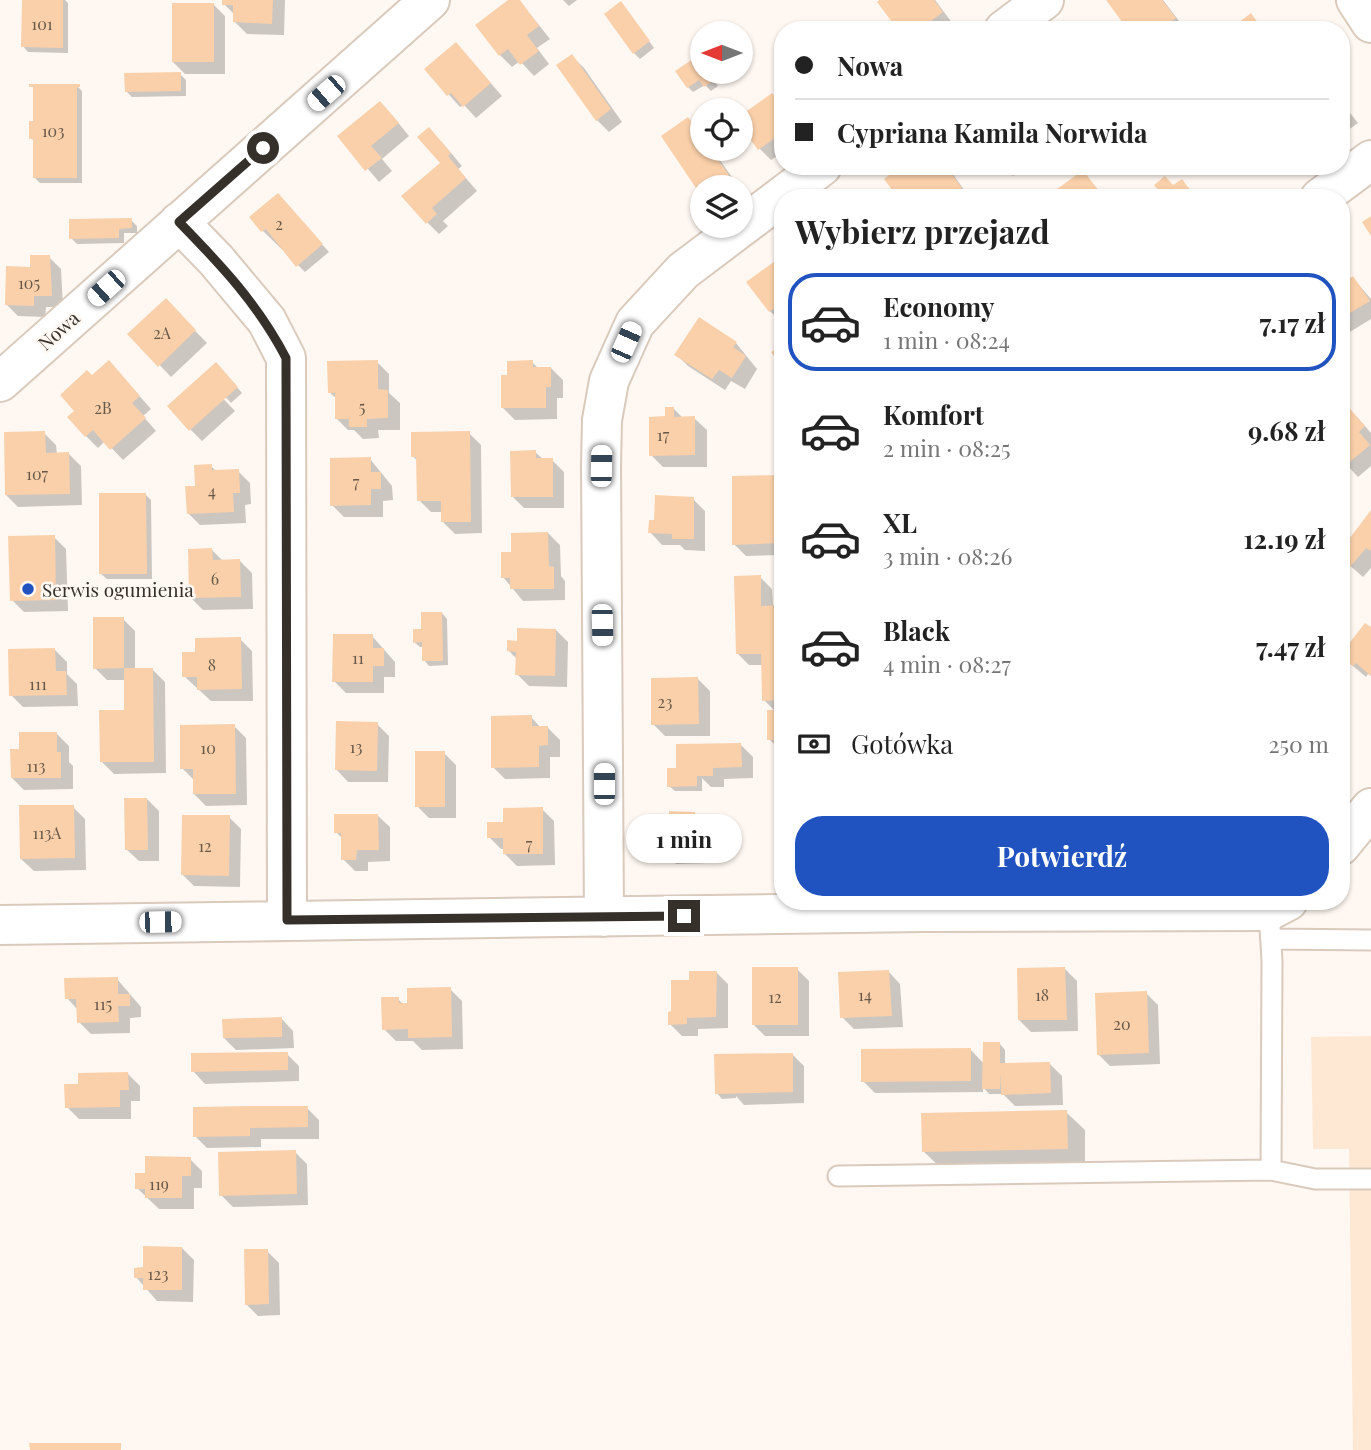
<!DOCTYPE html>
<html lang="pl">
<head>
<meta charset="utf-8">
<style>
  :root { --surface:#fff; --page:#f2f2f2; --text:#222; --muted:#767676; --line:#e0e0e0; --accent:#2153c0 }
  body { margin:0; font-family:"Playfair Display",serif; background:var(--page); color:var(--text); height:100vh; display:flex; flex-direction:column; font-size:26px; white-space:nowrap }
  * { box-sizing:border-box; margin:0 }
  p { font-size:23px; color:var(--muted) }
  .icon { flex:none; width:38px; height:38px; fill:none; stroke:currentColor; stroke-width:2; stroke-linecap:round; stroke-linejoin:round }
  .map { position:relative; flex:1; overflow:hidden }
  .side { position:absolute; left:774px; top:189px; width:576px; height:721px; display:flex; flex-direction:column; background:var(--surface); border-radius:28px; box-shadow:0 2px 5px #0004 }
  .side>* { flex:none }
  .top-card { position:absolute; left:774px; top:21px; width:576px; height:154px; border-radius:28px; box-shadow:0 2px 5px #0004; display:grid; align-content:center; height:154px; padding:0 21px; background:var(--surface) }
  .needle { width:46px; rotate:270deg }
  .fabs { position:absolute; left:690px; top:21px; display:grid; gap:14px }
  .fabs a { display:grid; place-items:center; width:63px; height:63px; border-radius:50%; background:var(--surface); box-shadow:0 2px 5px #0004; font-size:35px }
  .end { position:absolute; width:32px; height:32px; margin:-16px; border:9px solid #36302a; background:#fff; box-shadow:0 0 0 4px #fff }
  .from { border-radius:50% }
  .bubble { position:absolute; height:49px; border-radius:24px; background:var(--surface); box-shadow:0 2px 5px #0004; font-size:23px; font-weight:700; line-height:49px; text-align:center }
  .car { position:absolute; width:21px; height:42px; margin:-21px -10px; border-radius:9px; box-shadow:0 0 5px 2px #0007; background:linear-gradient(#fff 24%,#345 0 40%,#fff 0 76%,#345 0 86%,#fff 0) }
  .top-card b { display:flex; align-items:center; gap:24px; height:66px; font-size:26px }
  .top-card b+b { border-top:2px solid var(--line) }
  .top-card i { width:18px; height:18px; background:var(--text) }
  ul { padding:0; list-style:none }
  li { display:flex; align-items:center; gap:21px; height:98px; margin:0 14px 10px; padding:0 7px; border:4px solid transparent; border-radius:28px }
  li div { flex:1 }
  li b { display:block; font-size:26px }
  li em { font-style:normal; font-weight:700 }
  li.current { border-color:var(--accent) }
  li>.icon { width:63px; height:63px; stroke-width:1.5 }
  h2 { padding:0 21px; font-size:32px; line-height:84px }
  .pay { display:flex; align-items:center; gap:18px; height:77px; padding:0 21px; font-size:26px }
  .pay p { margin-inline-start:auto }
  .button { display:flex; gap:14px; margin-top:auto; padding:14px 21px }
  .button a { flex:1; height:80px; border-radius:28px; background:var(--accent); color:#fff; font-size:28px; font-weight:700; line-height:80px; text-align:center }
  .map>svg:first-child { display:block }
  .built { fill:#fee8d4 }
  .shadow { fill:#0003 }
  .building { fill:#fad0aa }
  .lines { fill:none; stroke-linecap:round; stroke-linejoin:round }
  .service-casing { stroke:#d9cabc; stroke-width:23 }
  .minor-casing { stroke:#d9cabc; stroke-width:42 }
  .service { stroke:#fff; stroke-width:19 }
  .minor { stroke:#fff; stroke-width:38 }
  .route { stroke:#36302a; stroke-width:9 }
  .poi-dot { fill:#2153c0; stroke:#fff8f2; stroke-width:2.5 }
  .labels { text-anchor:middle; dominant-baseline:central; stroke-width:5; stroke-linejoin:round; paint-order:stroke }
  .number-label { font-size:16px; fill:#67584a }
  .street-label { font-size:19px; fill:#36302a; stroke:#fff8f2 }
  .poi-label { font-size:19px; fill:#36302a; stroke:#fff8f2; text-anchor:start }
</style>
</head>
<body>
<div class="map">
<svg width="1371" height="1450" viewBox="0 0 1371 1450">
  <rect width="100%" height="100%" fill="#fff8f2"/>
  <!-- built -->
  <path class="built" d="M1371 1036V1450H1353L1349 1149H1313L1311 1037Z"/>
  <!-- shadow -->
  <path class="shadow" d="M24 0H65L68 3V53L28 52 23 46Z
    M224 0H285L284 35 247 34 235 22V15L224 4Z
    M511 0H519L550 39 537 48 549 64 534 76 520 61 512 67 500 55Z
    M563 0H577L569 6Z
    M882 0H935L953 24 946 30H900Z
    M1108 0H1163L1186 30H1130Z
    M213 4 225 16V74H185L173 62Z
    M626 9 654 48 640 59 634 53Z
    M467 56 502 96 476 118 464 105 460 107 426 69Z
    M572 56 584 68 622 122 609 132 597 120Z
    M702 72H725L713 79 718 86 711 91 705 85 693 92 688 87Z
    M180 74 186 80V96L132 97 126 91Z
    M76 85 82 91V183H40L34 177V141L31 138Z
    M772 95 782 105V153L771 160 759 148Z
    M1340 100 1358 123 1340 136Z
    M392 115 409 136 382 159 392 171 379 182 340 136Z
    M687 119 702 135V149H712L739 187H702Z
    M441 141 462 166 458 169 477 191 443 221 448 226 439 234 427 222 442 163Z
    M916 166H947L970 198H900Z
    M1003 166H1038L1028 174H1016L1013 176Z
    M1083 172 1105 198H1048Z
    M278 195 329 252 305 272 262 230Z
    M131 220 137 226V233H124V243L77 244 71 238Z
    M49 257 61 269 63 307H46L45 317 18 316 6 304Z
    M782 258V323L770 311 749 282Z
    M1340 269 1349 281 1353 278 1371 299V319L1345 335 1340 331Z
    M166 301 207 343 171 377 130 334Z
    M699 319 736 343 757 369 745 389 731 381 725 390 688 366 676 354Z
    M377 362 389 374V393L400 403V430H378L379 438 363 439 354 430H348L336 418 337 399 329 392Z
    M532 362 538 368H551L563 380V398H557V419L515 420 503 408 509 377Z
    M222 370 242 393 231 403 215 385 213 388 235 411 202 441 190 429Z
    M120 374 151 409 143 416 156 431 123 460 105 441 98 448 86 436 77 411 92 377Z
    M673 408 683 418H694L707 430V467H663L651 455 666 418Z
    M1340 410 1357 417 1371 433V466L1358 477 1347 465 1340 470Z
    M44 433 56 445 57 454H69L81 466 82 505 18 507 6 495Z
    M469 433 481 445 482 533 455 534 443 522V512H431L419 500 418 462 413 456Z
    M535 452 544 460H552L564 472V508H524L512 496Z
    M370 459 392 486 393 500 383 501V517H344L332 505Z
    M211 466 217 472 238 471 250 483 251 504 245 505 246 523 200 525 188 513 197 488Z
    M780 477 782 479V555L746 556 734 544Z
    M146 495 151 500 152 579H107L101 574Z
    M693 499 705 511V551L685 550 680 545H662L650 532Z
    M1371 513V568L1363 577 1340 557Z
    M548 533 560 545 561 576 565 581V600L523 601 503 577 512 554Z
    M54 537 66 549 68 611 24 612 12 600Z
    M212 550 223 561H240L252 573 253 609 203 610 191 598Z
    M760 577 772 589 773 607H782V745H775L769 739 776 712 764 700 763 665H749L737 653Z
    M442 613 447 619 448 665 429 666 424 660V647H420L414 642 423 630Z
    M123 619 135 631V670H153L165 682 166 773 114 774 102 762 126 712V680H107L95 668Z
    M556 630 568 642 567 687 529 686 517 674 518 660 509 651 518 642Z
    M1371 630V676L1368 674 1366 677 1340 655Z
    M372 636 395 662V677H384V693H346L334 681Z
    M240 639 252 651 253 701H211L184 676 197 653Z
    M55 650 67 662V674L77 684 78 706 23 707 11 695Z
    M698 679 710 691V736H665L653 724Z
    M531 717 541 728H548L560 740V757H550V778L505 779 493 767Z
    M377 724 389 736 388 782H348L336 769Z
    M234 726 246 738 247 805 206 806 194 794V780L182 768Z
    M57 734 69 746V762L73 766V789L24 790 12 778 21 750Z
    M741 745 753 757V778L724 779V787H711L702 778V791H675L669 786 678 770Z
    M444 753 456 765V818H429L417 806Z
    M147 799 159 811V861H139L126 849Z
    M73 807 85 819 86 870 34 871 21 859Z
    M542 809 554 821 555 865 517 866 505 854V849H501L489 837 504 823Z
    M694 813 707 825V863L676 864 664 852V835L659 830Z
    M377 815 390 827V861L368 862V871H355L343 859V839L336 832Z
    M229 817 241 829 240 887 194 886 182 874Z
    M797 969 809 981V1036H765L753 1024Z
    M1065 969 1077 981 1078 1031 1031 1032 1019 1020Z
    M888 971 900 984 903 1027 854 1029 842 1017Z
    M716 972 728 984V1028L698 1029V1036H682L670 1024 690 982Z
    M117 979 141 1007V1017L130 1018V1033L91 1034 79 1022 78 1010 67 998Z
    M450 989 462 1001 463 1049 422 1050 413 1041H396L384 1029 398 999 404 1005Z
    M1146 993 1158 1005 1160 1064 1110 1066 1098 1054Z
    M281 1018 293 1031 294 1048 236 1050 224 1038Z
    M1000 1044 1005 1050V1065L1050 1064 1062 1076 1063 1105 1015 1106 1003 1094H989L983 1087V1092L875 1093 863 1081 971 1050 984 1064Z
    M287 1054 299 1066V1081L205 1084 193 1071Z
    M792 1054 804 1066V1103L744 1105 736 1096V1098L722 1099 717 1093Z
    M128 1074 140 1086V1101H131V1119H79L67 1107Z
    M307 1108 319 1120V1139H261V1147L207 1148 195 1136Z
    M1066 1112 1085 1130V1167L942 1169 923 1151Z
    M295 1152 307 1164 308 1205 233 1207 221 1195Z
    M190 1159 202 1171V1188H194V1209H159L137 1188 147 1175Z
    M182 1248 194 1260 193 1302 157 1301 136 1277Z
    M267 1251 279 1263 280 1315 258 1316 246 1304Z"/>
  <!-- building -->
  <path class="building" d="M22 0H63V48L21 47Z
    M222 0H273L272 24 233 22V5H222Z
    M508 0H520L539 26 527 35 539 51 520 65 508 49 499 56 475 25Z
    M879 0H934L943 12 919 30H898L877 2Z
    M1106 0H1162L1176 18 1160 30H1128Z
    M621 1 650 41 633 54 604 14Z
    M172 3H214V62H172Z
    M1251 13 1263 30H1229Z
    M456 42 491 83 463 107 451 93 447 96 424 69Z
    M702 53V72H708L714 80 704 87 699 80 687 88 675 71Z
    M572 54 611 109 596 121 556 65Z
    M181 72V91L125 92 124 73Z
    M29 84H80V87H77V178H33V139H29V121H33V87H29Z
    M772 93 782 107V126L775 131 779 135 758 150 740 125V116Z
    M380 101 399 123 371 146 382 158 365 171 337 136Z
    M688 117 702 137V149H710L729 175 712 187H702V197L661 136Z
    M429 127 451 153 448 156 466 178 432 208 437 214 426 224 401 196 440 163 417 137Z
    M901 166H946L962 188 949 198H898L884 179Z
    M1083 170 1098 190 1087 198H1045Z
    M1165 176 1173 185 1182 179 1196 198H1156L1161 194 1154 185Z
    M278 193 323 244 296 267 266 229 261 232 249 217Z
    M1371 216V236L1362 222Z
    M132 218V228L119 229V238L69 239V219Z
    M30 255H50L52 296H34V306L5 305 6 266 30 267Z
    M782 256V303L769 312 746 282Z
    M1340 273 1346 281 1353 276 1370 301 1340 319Z
    M166 298 196 330 158 367 127 334Z
    M699 317 737 342 733 347 746 356 732 378 719 370 712 379 674 355Z
    M780 346 782 349V367L771 352Z
    M109 360 140 396 132 403 146 418 110 450 93 430 85 437 67 417 74 411 60 395 87 370 92 375Z
    M378 360V389L388 390V418L367 419V427H349V419H335V393H328L327 361Z
    M533 360V367H551V387H546V408H501V375H507V361Z
    M216 362 238 387 189 431 167 406Z
    M1345 403 1365 426 1359 432 1370 445 1345 466 1340 461V408Z
    M665 407H674V417L695 416V455L649 456V417L665 416Z
    M45 431 46 453 69 452 70 494 5 495 4 432Z
    M470 431 471 522H441V501H417L416 457H411V432Z
    M536 450V458H553V497H511L510 451Z
    M371 457V472H381V489H371V505L330 506V458Z
    M212 464V470L239 469 240 493H233L234 512 187 514 185 486H195L194 465Z
    M780 475 781 543 732 545V476Z
    M99 493H146L147 574H99Z
    M655 495 694 497V539H672V534L648 533 649 520H654Z
    M1371 510V551L1366 548 1350 567 1340 559V551Z
    M548 532 549 566 554 567V589H510V578H501V552H511V533Z
    M55 535 56 600 10 601 8 536Z
    M212 548 213 560 240 559 241 597 189 598 188 549Z
    M761 575V606L782 605V700L762 701 761 654H736L734 576Z
    M421 612H442L443 661H422V642L413 643V629H421Z
    M93 617H124V668L93 669Z
    M1365 623 1371 627V676L1356 663 1353 666 1340 657V648L1344 644 1347 646Z
    M517 628 556 629 555 676 515 675 516 652 507 651V640L517 641Z
    M333 634H373V648H384V666H373V682H332Z
    M241 637 242 689 197 690V677H182V652H195V638Z
    M55 648 56 671H66L67 695 9 696 8 649Z
    M124 668H153L154 762H100L99 710H124Z
    M698 677 699 724 651 725V678Z
    M767 710H782V740H767Z
    M532 715V726H548V745L539 746V767L491 768V716Z
    M336 721 378 722 377 771 335 770Z
    M235 724 236 794H193V769H180V725Z
    M19 732H57V752H61V778H11L10 749H19Z
    M741 743 742 767 713 768V776H697V786L667 787V768H676V744Z
    M415 751H445V807H415Z
    M124 798H147L148 850H125Z
    M19 805H74L75 858 20 859Z
    M543 807V854H503V838H487V822H503V808Z
    M669 811 695 812 696 852H662V831H658V818H669Z
    M334 814H378L379 850H357L356 860H341V833H334Z
    M182 815H230L229 876 181 875Z
    M752 967H798V1025H752Z
    M1065 967 1067 1020H1018L1017 968Z
    M889 970 892 1016 840 1018 838 972Z
    M689 971H717L716 1017 687 1018V1024L668 1025V1012L671 1011V980H689Z
    M118 977V994H130V1006H118L119 1022 77 1023 76 999H65L64 978Z
    M451 987 452 1037 408 1038V1029L382 1030 381 997H399V1003H407V988Z
    M1147 991 1149 1053 1097 1055 1095 993Z
    M282 1017V1037L223 1038 222 1019Z
    M983 1042H1000V1063L1050 1062 1051 1093 1001 1095V1073L1000 1089H982Z
    M971 1048V1081L861 1082V1049Z
    M288 1052V1070L191 1072V1053Z
    M793 1053V1092L715 1094 714 1054Z
    M128 1072 129 1090H120V1107L65 1108 64 1084H78V1073Z
    M250 1106H308V1127L250 1128V1136L193 1137V1107Z
    M1067 1110 1068 1149 922 1152 921 1113Z
    M296 1150 297 1194 219 1196 218 1152Z
    M145 1156 191 1157V1176H182V1198H145V1189H135V1173H145Z
    M143 1246 182 1247V1290H143V1278H134V1268L143 1267Z
    M244 1249H268L269 1304 245 1305Z
    M29 1443H121V1450H30Z"/>
  <g class="lines">
    <!-- service casing -->
    <g class="service-casing">
      <path id="service" d="M1269 911 1272 961 1271 1170
        M1271 939 1371 940
        M838 1176 1271 1170 1315 1179H1371"/>
    </g>
    <!-- minor casing -->
    <g class="minor-casing">
      <path id="minor" d="M1356 0 1371 23
        M1004 30 1044 0
        M1320 198 1371 160
        M179 222 216 260 267 321 286 358 287 920
        M0 382 430 0
        M1340 846 1371 808
        M604 917 601 466 602 420 609 381 635 323 683 271 822 166
        M0 925 923 912 1269 911 1288 901"/>
    </g>
    <!-- service -->
    <use href="#service" class="service"/>
    <!-- minor -->
    <use href="#minor" class="minor"/>
  </g>
  <g class="lines">
    <!-- route -->
    <path class="route" d="M263 148 179 222C221 265 258 304 286 358L287 920 684 916"/>
  </g>
  <!-- markers -->
  <circle class="poi-dot" cx="28" cy="589" r="7"/>
  <g class="labels">
    <!-- number labels -->
    <g class="number-label">
      <text x="42" y="23">101</text>
      <text x="53" y="130">103</text>
      <text x="279" y="223">2</text>
      <text x="29" y="282">105</text>
      <text x="162" y="332">2A</text>
      <text x="362" y="406">5</text>
      <text x="103" y="407">2B</text>
      <text x="663" y="434">17</text>
      <text x="37" y="473">107</text>
      <text x="356" y="481">7</text>
      <text x="212" y="490">4</text>
      <text x="215" y="578">6</text>
      <text x="358" y="657">11</text>
      <text x="212" y="664">8</text>
      <text x="38" y="683">111</text>
      <text x="665" y="701">23</text>
      <text x="356" y="746">13</text>
      <text x="208" y="747">10</text>
      <text x="36" y="765">113</text>
      <text x="47" y="832">113A</text>
      <text x="529" y="843">7</text>
      <text x="205" y="845">12</text>
      <text x="865" y="994">14</text>
      <text x="1042" y="994">18</text>
      <text x="775" y="996">12</text>
      <text x="103" y="1003">115</text>
      <text x="1122" y="1023">20</text>
      <text x="159" y="1183">119</text>
      <text x="158" y="1273">123</text>
    </g>
    <!-- street labels -->
    <g class="street-label">
      <text transform="translate(58 330) rotate(-42)">Nowa</text>
    </g>
    <!-- poi labels -->
    <g class="poi-label">
      <text x="42" y="589">Serwis ogumienia</text>
    </g>
  </g>
</svg>
<div class="fabs">
<a><svg class="needle" viewBox="-14 -14 28 28"><path d="M0-13l5 13h-10z" fill="#e53935"/><path d="M0 13l5-13h-10z" fill="#767676"/></svg></a>
<a><svg class="icon" aria-label="locate" viewBox="0 0 24 24"><circle cx="12" cy="12" r="6"/><path d="M12 2v4M12 18v4M2 12h4M18 12h4"/></svg></a>
<a><svg class="icon" aria-label="layers" viewBox="0 0 24 24"><path d="M12 4l9 5-9 5-9-5zM3 14l9 5 9-5"/></svg></a>
</div>
<i class="end from" style="left:263px;top:148px"></i>
<i class="end" style="left:684px;top:916px"></i>
<div class="bubble" style="left:626px;top:814px;width:116px">1 min</div>
<i class="car" style="left:326px;top:93px;rotate:229deg"></i>
<i class="car" style="left:106px;top:288px;rotate:228deg"></i>
<i class="car" style="left:626px;top:342px;rotate:24deg"></i>
<i class="car" style="left:601px;top:466px;rotate:1deg"></i>
<i class="car" style="left:602px;top:625px;rotate:179deg"></i>
<i class="car" style="left:604px;top:784px;rotate:0deg"></i>
<i class="car" style="left:160px;top:922px;rotate:89deg"></i>
<div class="top-card">
<b><i class="from"></i>Nowa</b>
<b><i></i>Cypriana Kamila Norwida</b>
</div>
<section class="side">
<h2>Wybierz przejazd</h2>
<ul>
<li class="current"><svg class="icon" aria-label="car" viewBox="0 0 24 24"><path d="M5 17H2v-5l4-1 3-4h7l3 4 3 1v5h-3M9 17h6M6 11h13"/><circle cx="7" cy="17" r="2"/><circle cx="17" cy="17" r="2"/></svg><div><b>Economy</b><p>1 min · 08:24</p></div><em>7.17 zł</em></li>
<li><svg class="icon" aria-label="car" viewBox="0 0 24 24"><path d="M5 17H2v-5l4-1 3-4h7l3 4 3 1v5h-3M9 17h6M6 11h13"/><circle cx="7" cy="17" r="2"/><circle cx="17" cy="17" r="2"/></svg><div><b>Komfort</b><p>2 min · 08:25</p></div><em>9.68 zł</em></li>
<li><svg class="icon" aria-label="car" viewBox="0 0 24 24"><path d="M5 17H2v-5l4-1 3-4h7l3 4 3 1v5h-3M9 17h6M6 11h13"/><circle cx="7" cy="17" r="2"/><circle cx="17" cy="17" r="2"/></svg><div><b>XL</b><p>3 min · 08:26</p></div><em>12.19 zł</em></li>
<li><svg class="icon" aria-label="car" viewBox="0 0 24 24"><path d="M5 17H2v-5l4-1 3-4h7l3 4 3 1v5h-3M9 17h6M6 11h13"/><circle cx="7" cy="17" r="2"/><circle cx="17" cy="17" r="2"/></svg><div><b>Black</b><p>4 min · 08:27</p></div><em>7.47 zł</em></li>
</ul>
<div class="pay"><svg class="icon" aria-label="cash" viewBox="0 0 24 24"><path d="M3 7h18v10H3z"/><circle cx="12" cy="12" r="2"/></svg>Gotówka<p>250 m</p></div>
<div class="button"><a>Potwierdź</a></div>
</section>
</div>
</body>
</html>
